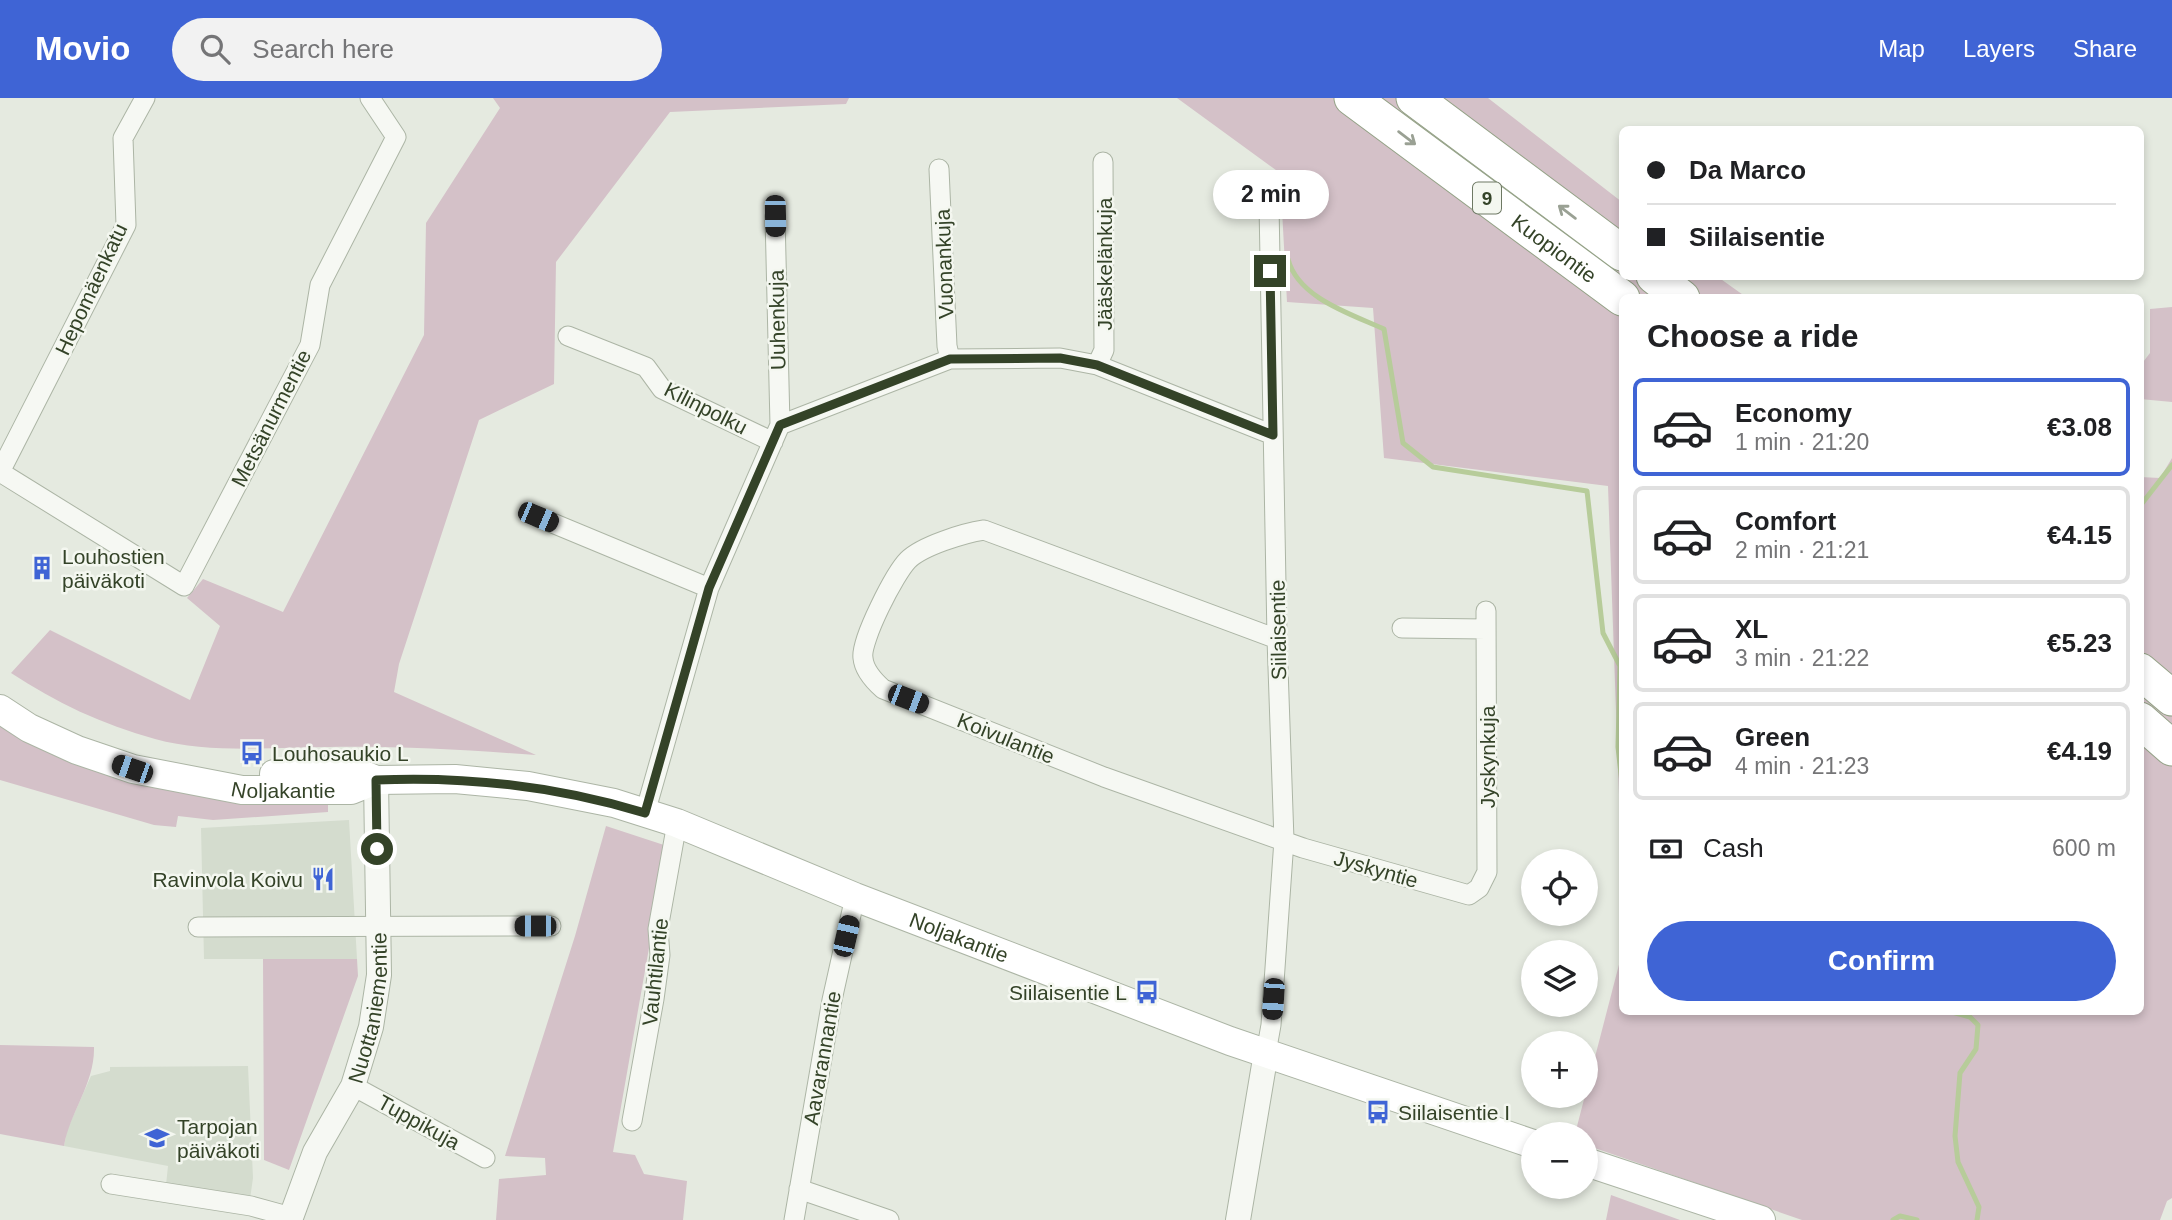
<!DOCTYPE html>
<html lang="en">
<head>
<meta charset="utf-8">
<style>
  :root { --surface:#fff; --page:#f2f2f2; --text:#202124; --muted:#757577; --line:#e0e0e0; --accent:#3f64d5 }
  body { margin:0; font-family:Helvetica,sans-serif; background:var(--page); color:var(--text); height:100vh; display:flex; flex-direction:column; font-size:26px; white-space:nowrap }
  * { box-sizing:border-box; margin:0 }
  p { font-size:23px; color:var(--muted) }
  .icon { flex:none; width:38px; height:38px; fill:none; stroke:currentColor; stroke-width:2; stroke-linecap:round; stroke-linejoin:round }
  .map { position:relative; flex:1; overflow:hidden }
  .details { position:absolute; left:1619px; top:196px; width:525px; height:721px; display:flex; flex-direction:column; background:var(--surface); border-radius:10px; box-shadow:0 4px 10px #0003 }
  .details>* { flex:none }
  .hud { position:absolute; left:1619px; top:28px; width:525px; height:154px; border-radius:10px; box-shadow:0 4px 10px #0003; display:grid; align-content:center; height:154px; padding:0 28px; background:var(--surface) }
  .tools { position:absolute; left:1521px; top:751px; display:grid; gap:14px }
  .tools a { display:grid; place-items:center; width:77px; height:77px; border-radius:50%; background:var(--surface); box-shadow:0 4px 10px #0003; font-size:35px }
  .end { position:absolute; width:32px; height:32px; margin:-16px; border:9px solid #344328; background:#fff; box-shadow:0 0 0 4px #fff }
  .from { border-radius:50% }
  .bubble { position:absolute; height:49px; border-radius:24px; background:var(--surface); box-shadow:0 4px 10px #0003; font-size:23px; font-weight:800; line-height:49px; text-align:center }
  .car { position:absolute; width:21px; height:42px; margin:-21px -10px; border-radius:9px; box-shadow:0 0 5px 2px #0007; background:linear-gradient(#222 24%,#8ab4d8 0 40%,#222 0 76%,#8ab4d8 0 86%,#222 0) }
  .hud b { display:flex; align-items:center; gap:24px; height:66px; font-size:26px }
  .hud b+b { border-top:2px solid var(--line) }
  .hud i { width:18px; height:18px; background:var(--text) }
  ul { padding:0; list-style:none }
  li { display:flex; align-items:center; gap:21px; height:98px; margin:0 14px 10px; padding:0 14px; border:4px solid var(--line); border-radius:10px }
  li div { flex:1 }
  li b { display:block; font-size:26px }
  li em { font-style:normal; font-weight:800 }
  li.active { border-color:var(--accent) }
  li>.icon { width:63px; height:63px; stroke-width:1.5 }
  h2 { padding:0 28px; font-size:32px; line-height:84px }
  .pay { display:flex; align-items:center; gap:18px; height:77px; padding:0 28px; font-size:26px }
  .pay p { margin-inline-start:auto }
  .cta { display:flex; gap:14px; margin-top:auto; padding:14px 28px }
  .cta a { flex:1; height:80px; border-radius:42px; background:var(--accent); color:#fff; font-size:28px; font-weight:800; line-height:80px; text-align:center }
  header { display:flex; align-items:center; gap:42px; box-sizing:border-box; height:98px; padding:0 35px; background:var(--accent); color:#fff }
  header strong { font-size:33px }
  nav { display:flex; gap:38px; margin-inline-start:auto; font-size:24px }
  .search { width:490px; height:63px; background:var(--page); display:flex; align-items:center; gap:18px; box-sizing:border-box; padding:0 24px; border-radius:38px; color:var(--muted); font-size:26px }
  .map>svg:first-child { display:block }
  .built { fill:#d4dcce }
  .green { fill:#d4c1c8 }
  .lines { fill:none; stroke-linecap:round; stroke-linejoin:round }
  .stream { stroke:#b7cc9a; stroke-width:5 }
  .minor-casing { stroke:#acb5a5; stroke-width:21 }
  .tertiary-casing { stroke:#acb5a5; stroke-width:26 }
  .secondary-casing { stroke:#acb5a5; stroke-width:30 }
  .motorway-casing { stroke:#94a287; stroke-width:37 }
  .minor { stroke:#f6f8f3; stroke-width:19 }
  .tertiary { stroke:#f6f8f3; stroke-width:24 }
  .secondary { stroke:#fff; stroke-width:28 }
  .motorway { stroke:#fff; stroke-width:35 }
  .oneway { stroke:#9aa194 }
  .route { stroke:#344328; stroke-width:9 }
  .labels { text-anchor:middle; dominant-baseline:central; stroke-width:5; stroke-linejoin:round; paint-order:stroke }
  .shield { fill:#f4f7f0; stroke:#6e7964; stroke-width:2 }
  .shield-label { font-size:19px; font-weight:bold; fill:#344328 }
  .street-label { font-size:21px; fill:#344328; stroke:#f4f7f0 }
  .poi-label { font-size:21px; fill:#344328; stroke:#f4f7f0; text-anchor:start }
</style>
</head>
<body>
<header>
<strong>Movio</strong>
<div class="search"><svg class="icon" aria-label="search" viewBox="0 0 24 24"><circle cx="10" cy="10" r="6"/><path d="M15 15l6 6"/></svg>Search here</div>
<nav><a>Map</a><a>Layers</a><a>Share</a></nav>
</header>
<div class="map">
<svg width="2172" height="1122" viewBox="0 0 2172 1122">
  <rect width="100%" height="100%" fill="#e5eae0"/>
  <!-- built -->
  <path class="built" d="M349 722 357 861H204L201 730Z
    M248 968 253 1080 250 1101 166 1087 168 1068 64 1048 67 1032 91 978 110 973V969Z"/>
  <!-- green -->
  <path class="green" d="M493 0H849L846 6 670 14 556 164 554 286 479 322 399 566 394 594 536 657C467 652 399 648 329 649 273 649 210 656 155 641 103 627 55 604 11 575L50 532 190 602 220 528 187 500 203 481 283 514 424 237 426 125 500 10Z
    M1177 0H1488L1622 104V178L1718 179 1746 199 1622 200V781L1608 388 1384 360 1373 210 1287 204 1280 75Z
    M2172 209V304L2140 301V268L2150 255V211Z
    M2172 360V1100L2167 1103 2160 1122H1802L1586 1047V1036H1575L1622 855V914H2140V379L2160 380Z
    M0 623 59 655 328 700V714L213 722 178 718 176 729 154 727 0 682Z
    M606 728 667 748 613 1054 635 1057 644 1076 687 1083 683 1122H496L499 1081 546 1077 545 1060 505 1058 575 838Z
    M263 861H357L358 878 289 1072 264 1062Z
    M0 947 94 949C95 985 70 1014 64 1048L0 1036Z
    M1611 1097 1680 1122H1606Z"/>
  <g class="lines">
    <!-- stream -->
    <path class="stream" d="M1288 161C1298 200 1351 216 1384 231L1403 345 1433 369 1587 393 1603 535 1620 568 1618 649 1622 685
      M2140 408 2172 367
      M1952 914 1970 919 1978 927 1976 951 1960 975 1955 1038 1958 1064 1979 1109 1977 1122
      M1893 1122 1900 1118 1917 1122"/>
    <!-- minor casing -->
    <g class="minor-casing">
      <path id="minor" d="M939 71 947 248 950 261
        M775 118 780 327
        M568 238 646 269 662 291 773 344
        M1097 267 1104 252 1103 64
        M0 374 184 488 310 247 320 187 396 39 370 0
        M0 374 126 127 123 40 145 0
        M538 419 709 490
        M1402 530 1486 531
        M1277 541 984 432C964 435 922 448 908 462 895 475 860 543 863 560 864 572 874 583 883 591L1104 679 1303 750 1469 797 1479 790 1487 774 1486 513
        M645 715 709 490 780 327 950 261 1060 260 1097 267 1273 337
        M198 829 551 828
        M1266 955 1271 927 1284 742 1277 541 1269 107
        M353 988 485 1060
        M632 1023 654 901 660 857 658 831 677 725
        M111 1086 251 1108 291 1119
        M799 1091 889 1122
        M794 1122 832 902 855 799"/>
    </g>
    <!-- tertiary casing -->
    <g class="tertiary-casing">
      <g id="tertiary">
        <path id="s1" d="M290 1122 315 1054 353 988 371 929 379 877 376 682"/>
        <path d="M1238 1122 1266 955"/>
      </g>
    </g>
    <!-- secondary casing -->
    <g class="secondary-casing">
      <g id="secondary">
        <path id="s2" d="M0 611 29 630 77 652 133 671 242 692H351L376 682 455 681 528 688 614 705 677 725 855 799 1230 943 1533 1046"/>
        <path d="M274 676 350 671 376 682"/>
        <path d="M1586 1064 1761 1122"/>
      </g>
    </g>
    <!-- motorway casing -->
    <g class="motorway-casing">
      <g id="motorway">
        <path id="s3" d="M1352 0 1622 200"/>
        <path d="M1414 0 1622 155"/>
        <path d="M1654 178 1682 200"/>
        <path d="M2140 573 2172 600"/>
        <path d="M2140 622 2172 650"/>
      </g>
    </g>
    <!-- minor -->
    <use href="#minor" class="minor"/>
    <!-- tertiary -->
    <use href="#tertiary" class="tertiary"/>
    <!-- secondary -->
    <use href="#secondary" class="secondary"/>
    <!-- motorway -->
    <use href="#motorway" class="motorway"/>
  </g>
  <!-- one-way arrows -->
  <defs><path id="oneway-shaft" d="M-6 0H5M1.5-3L5.5 0L1.5 3" fill="none" stroke-width="1.6" stroke-linecap="round" stroke-linejoin="round" transform="scale(1.75)"/></defs>
  <g class="oneway">
    <use href="#oneway-shaft" transform="translate(1407 40) rotate(37)"/>
    <use href="#oneway-shaft" transform="translate(1567 114) rotate(-143)"/>
  </g>
  <g class="lines">
    <!-- route -->
    <path class="route" d="M377 751 376 682C468 678 556 688 645 715L709 490 780 327 950 261 1060 260 1097 267 1273 337 1270 173"/>
  </g>
  <!-- icons -->
  <defs>
    <g id="building-bare" transform="scale(1.89)"><path d="M-4-6H4V6H1V3H-1V6H-4ZM-2.5-4.3h1.7v1.8h-1.7ZM.8-4.3h1.7v1.8H.8ZM-2.5-1h1.7V.8h-1.7ZM.8-1h1.7V.8H.8Z" fill="#3f64d5" stroke="#f4f7f0" stroke-width="2.5" paint-order="stroke"/></g>
    <g id="bus-bare" transform="scale(1.89)"><path d="M-5-6H5V4H4V6H2V4H-2V6H-4V4H-5ZM-3.5-4V0h7V-4ZM-3.5 1.2v1.5H-2V1.2ZM2 1.2v1.5H3.5V1.2Z" fill="#3f64d5" stroke="#f4f7f0" stroke-width="2.5" paint-order="stroke"/></g>
    <g id="restaurant-bare" transform="scale(1.89)"><path d="M-5-6h1v4h1v-4h1v4h1v-4h1v5L-1.5 .5V6h-2V.5L-5-1ZM5-6V6H3V1.5H1.5Q1.5-4 5-6Z" fill="#3f64d5" stroke="#f4f7f0" stroke-width="2.5" paint-order="stroke"/></g>
    <g id="school-bare" transform="scale(1.89)"><path d="M0-5L7-2L0 1L-7-2ZM-4 1L0 2.5L4 1V4Q0 6-4 4Z" fill="#3f64d5" stroke="#f4f7f0" stroke-width="2.5" paint-order="stroke"/></g>
  </defs>
  <g fill-rule="evenodd">
    <use href="#building-bare" x="42" y="470"/>
    <use href="#bus-bare" x="252" y="655"/>
    <use href="#restaurant-bare" x="323" y="781"/>
    <use href="#bus-bare" x="1147" y="894"/>
    <use href="#bus-bare" x="1378" y="1014"/>
    <use href="#school-bare" x="157" y="1040"/>
  </g>
  <g class="labels">
    <!-- shield labels -->
    <rect class="shield" x="1473" y="84.5" width="28" height="31" rx="5"/>
    <g class="shield-label">
      <text x="1487" y="100">9</text>
    </g>
    <!-- street labels -->
    <g class="street-label">
      <text stroke="none"><textPath href="#s3" startOffset="252">Kuopiontie</textPath></text>
      <text transform="translate(944 166) rotate(-92)">Vuonankuja</text>
      <text transform="translate(1104 166) rotate(-90)">Jääskelänkuja</text>
      <text transform="translate(91 191) rotate(-65)">Hepomäenkatu</text>
      <text transform="translate(777 222) rotate(-91)">Uuhenkuja</text>
      <text transform="translate(706 310) rotate(27)">Kilinpolku</text>
      <text transform="translate(271 320) rotate(-63)">Metsänurmentie</text>
      <text transform="translate(1278 532) rotate(-91)">Siilaisentie</text>
      <text transform="translate(1006 640) rotate(22)">Koivulantie</text>
      <text transform="translate(1487 659) rotate(-90)">Jyskynkuja</text>
      <text stroke="none"><textPath href="#s2" startOffset="299">Noljakantie</textPath></text>
      <text transform="translate(1376 771) rotate(16)">Jyskyntie</text>
      <text stroke="none"><textPath href="#s2" startOffset="1004">Noljakantie</textPath></text>
      <text transform="translate(655 874) rotate(-84)">Vauhtilantie</text>
      <text stroke="none"><textPath href="#s1" startOffset="229">Nuottaniementie</textPath></text>
      <text transform="translate(822 960) rotate(-80)">Aavarannantie</text>
      <text transform="translate(419 1024) rotate(29)">Tuppikuja</text>
    </g>
    <!-- poi labels -->
    <g class="poi-label">
      <text x="62" y="458">Louhostien<tspan x="62" dy="24">päiväkoti</tspan></text>
      <text x="272" y="655">Louhosaukio L</text>
      <text x="303" y="781" text-anchor="end">Ravinvola Koivu</text>
      <text x="1127" y="894" text-anchor="end">Siilaisentie L</text>
      <text x="1398" y="1014">Siilaisentie I</text>
      <text x="177" y="1028">Tarpojan<tspan x="177" dy="24">päiväkoti</tspan></text>
    </g>
  </g>
</svg>
<div class="tools">
<a><svg class="icon" aria-label="locate" viewBox="0 0 24 24"><circle cx="12" cy="12" r="6"/><path d="M12 2v4M12 18v4M2 12h4M18 12h4"/></svg></a>
<a><svg class="icon" aria-label="layers" viewBox="0 0 24 24"><path d="M12 4l9 5-9 5-9-5zM3 14l9 5 9-5"/></svg></a>
<a>+</a>
<a>−</a>
</div>
<i class="end from" style="left:377px;top:751px"></i>
<i class="end" style="left:1270px;top:173px"></i>
<div class="bubble" style="left:1213px;top:72px;width:116px">2 min</div>
<i class="car" style="left:775px;top:118px;rotate:179deg"></i>
<i class="car" style="left:538px;top:419px;rotate:113deg"></i>
<i class="car" style="left:908px;top:601px;rotate:111deg"></i>
<i class="car" style="left:132px;top:671px;rotate:289deg"></i>
<i class="car" style="left:535px;top:828px;rotate:270deg"></i>
<i class="car" style="left:846px;top:838px;rotate:13deg"></i>
<i class="car" style="left:1273px;top:901px;rotate:184deg"></i>
<div class="hud">
<b><i class="from"></i>Da Marco</b>
<b><i></i>Siilaisentie</b>
</div>
<section class="details">
<h2>Choose a ride</h2>
<ul>
<li class="active"><svg class="icon" aria-label="car" viewBox="0 0 24 24"><path d="M5 17H2v-5l4-1 3-4h7l3 4 3 1v5h-3M9 17h6M6 11h13"/><circle cx="7" cy="17" r="2"/><circle cx="17" cy="17" r="2"/></svg><div><b>Economy</b><p>1 min · 21:20</p></div><em>€3.08</em></li>
<li><svg class="icon" aria-label="car" viewBox="0 0 24 24"><path d="M5 17H2v-5l4-1 3-4h7l3 4 3 1v5h-3M9 17h6M6 11h13"/><circle cx="7" cy="17" r="2"/><circle cx="17" cy="17" r="2"/></svg><div><b>Comfort</b><p>2 min · 21:21</p></div><em>€4.15</em></li>
<li><svg class="icon" aria-label="car" viewBox="0 0 24 24"><path d="M5 17H2v-5l4-1 3-4h7l3 4 3 1v5h-3M9 17h6M6 11h13"/><circle cx="7" cy="17" r="2"/><circle cx="17" cy="17" r="2"/></svg><div><b>XL</b><p>3 min · 21:22</p></div><em>€5.23</em></li>
<li><svg class="icon" aria-label="car" viewBox="0 0 24 24"><path d="M5 17H2v-5l4-1 3-4h7l3 4 3 1v5h-3M9 17h6M6 11h13"/><circle cx="7" cy="17" r="2"/><circle cx="17" cy="17" r="2"/></svg><div><b>Green</b><p>4 min · 21:23</p></div><em>€4.19</em></li>
</ul>
<div class="pay"><svg class="icon" aria-label="cash" viewBox="0 0 24 24"><path d="M3 7h18v10H3z"/><circle cx="12" cy="12" r="2"/></svg>Cash<p>600 m</p></div>
<div class="cta"><a>Confirm</a></div>
</section>
</div>
</body>
</html>
